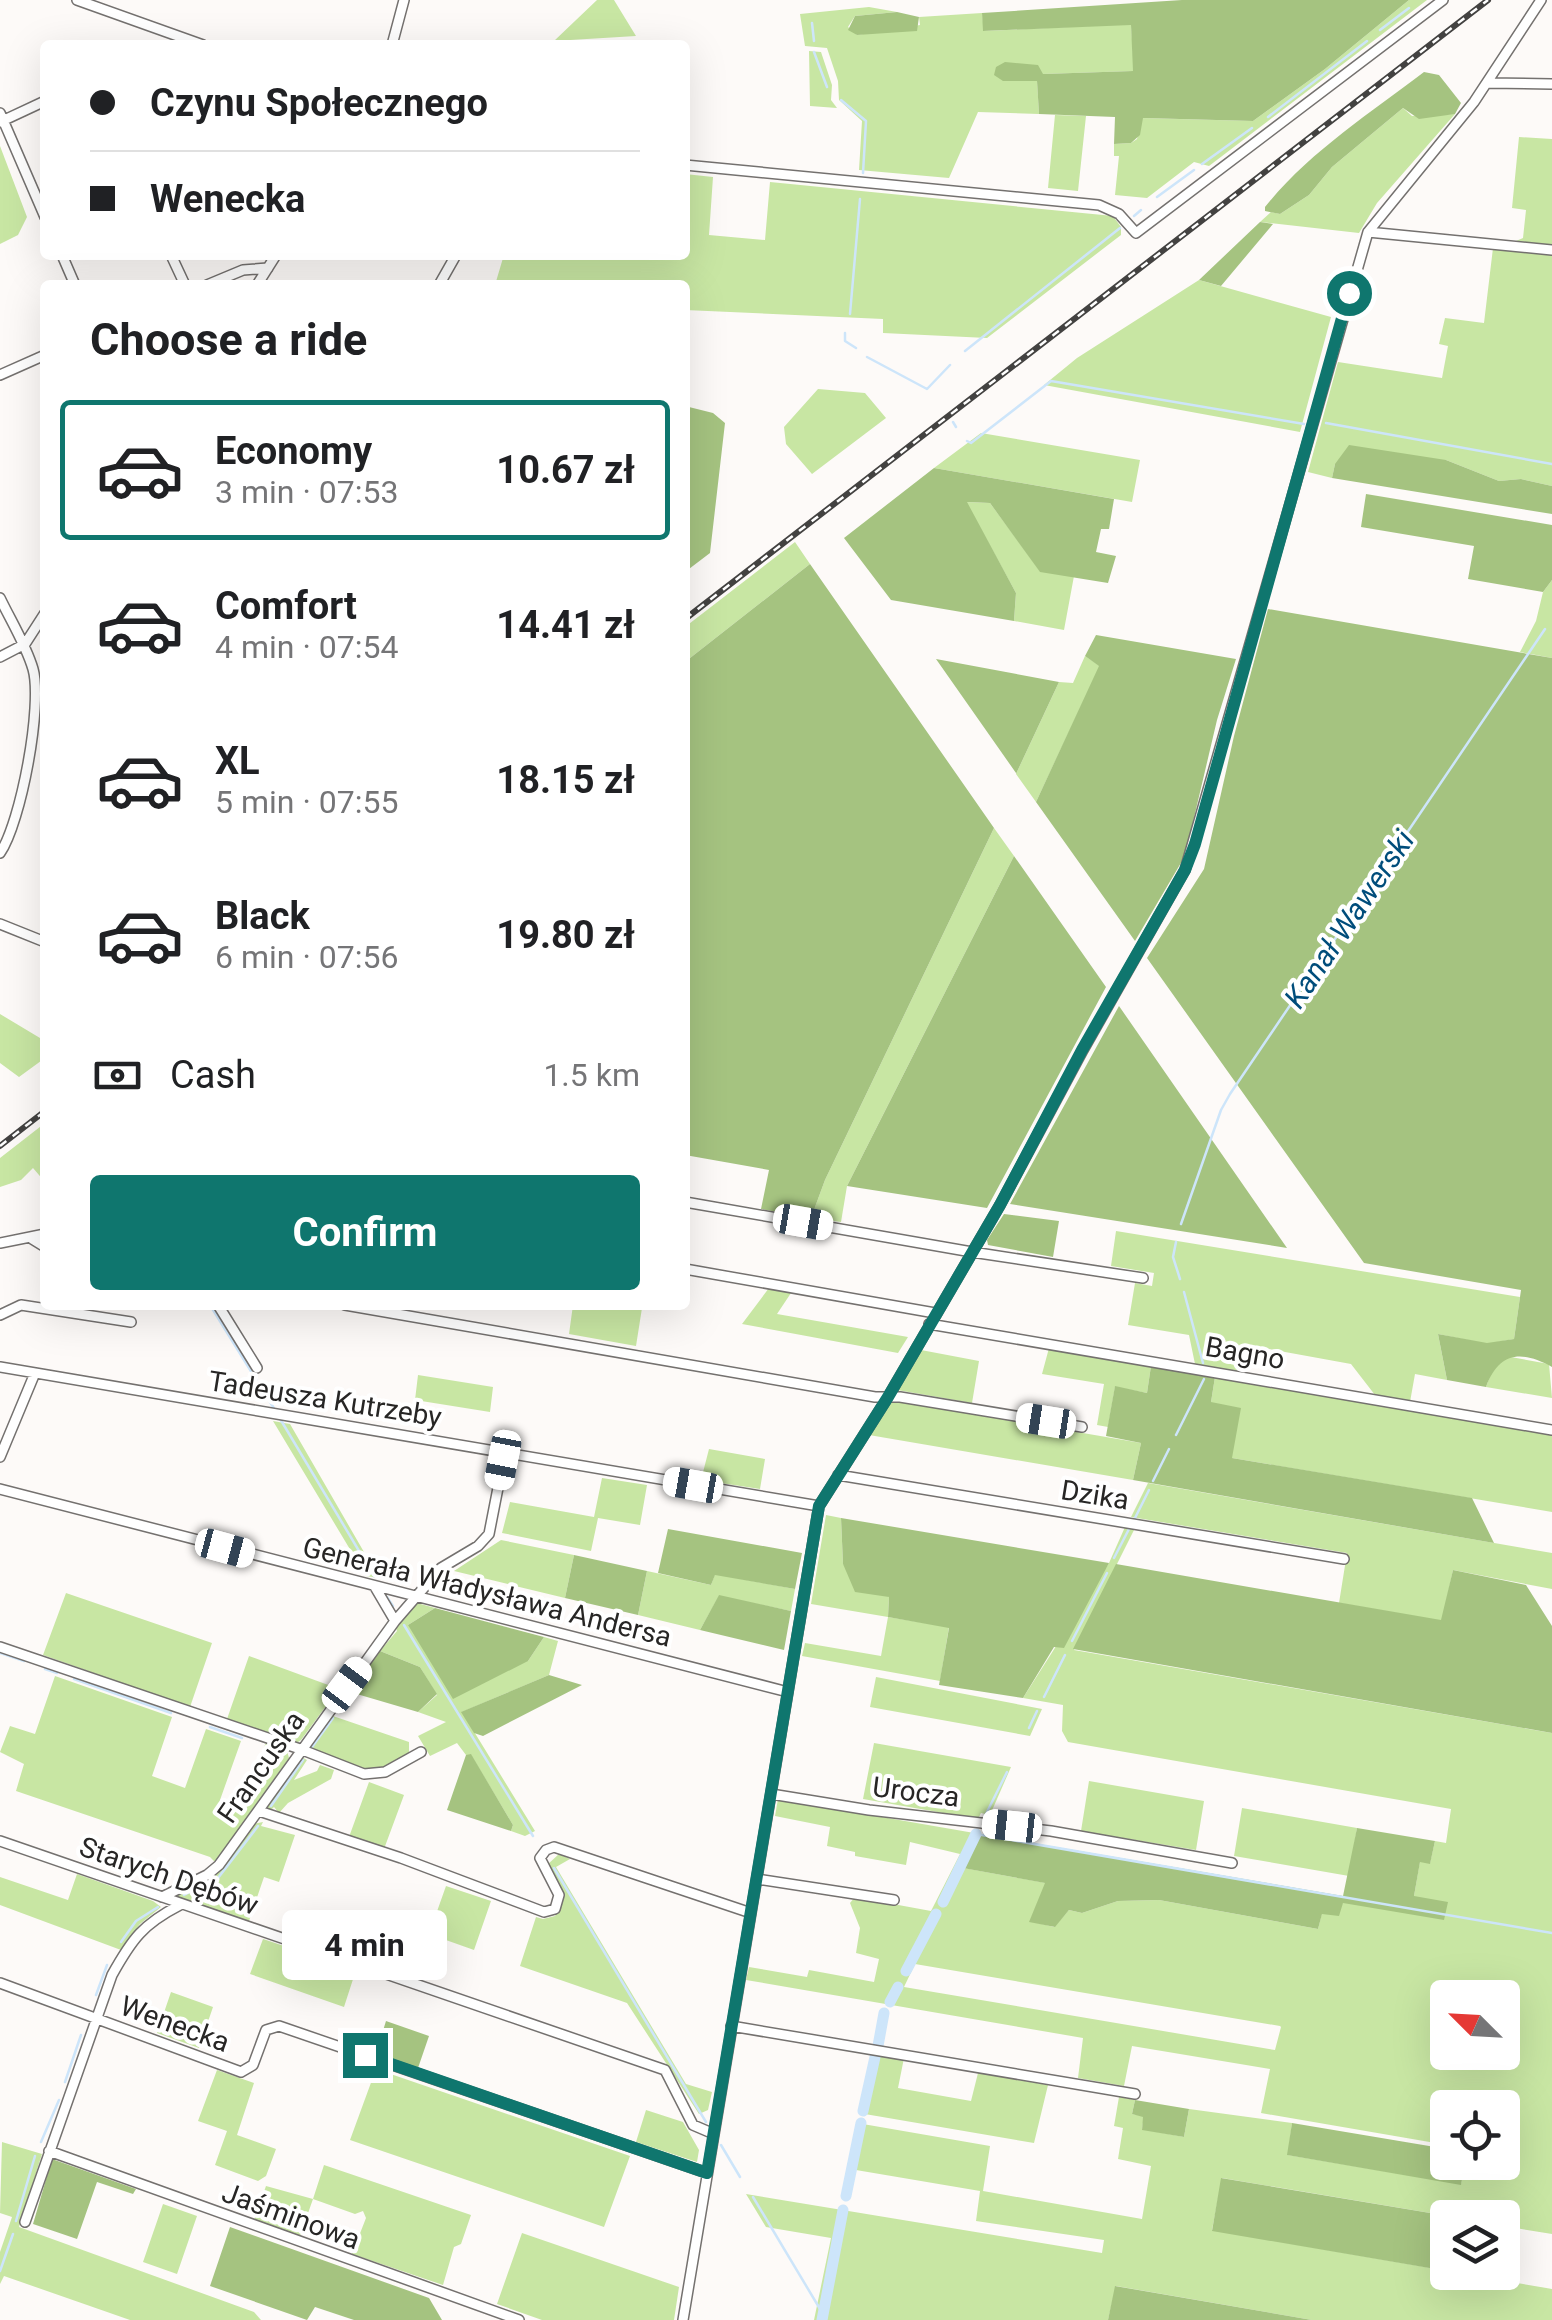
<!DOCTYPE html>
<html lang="en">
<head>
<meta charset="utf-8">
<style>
  :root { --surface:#fff; --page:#f6f6f6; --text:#202124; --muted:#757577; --line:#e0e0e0; --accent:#0f766e }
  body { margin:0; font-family:Roboto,sans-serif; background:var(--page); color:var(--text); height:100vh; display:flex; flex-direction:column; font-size:38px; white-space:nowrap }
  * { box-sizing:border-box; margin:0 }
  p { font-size:32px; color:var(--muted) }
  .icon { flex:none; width:55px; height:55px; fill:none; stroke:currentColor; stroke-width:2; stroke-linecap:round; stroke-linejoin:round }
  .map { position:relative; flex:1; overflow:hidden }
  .panel { position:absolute; left:40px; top:280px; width:650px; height:1030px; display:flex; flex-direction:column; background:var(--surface); border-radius:10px; box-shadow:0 10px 40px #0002 }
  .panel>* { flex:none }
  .hud { position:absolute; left:40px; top:40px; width:650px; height:220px; border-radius:10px; box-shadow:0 10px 40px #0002; display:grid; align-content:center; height:220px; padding:0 50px; background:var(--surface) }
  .needle { width:65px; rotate:294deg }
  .fabs { position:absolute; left:1430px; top:1980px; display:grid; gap:20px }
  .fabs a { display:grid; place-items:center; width:90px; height:90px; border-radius:10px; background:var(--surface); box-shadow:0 10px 40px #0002; font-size:50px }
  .end { position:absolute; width:45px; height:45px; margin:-22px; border:12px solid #0f766e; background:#fff; box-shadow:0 0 0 5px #fff }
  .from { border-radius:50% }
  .bubble { position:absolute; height:70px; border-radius:10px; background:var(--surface); box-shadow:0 10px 40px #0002; font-size:32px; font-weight:700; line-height:70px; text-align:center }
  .car { position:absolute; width:30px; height:60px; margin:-30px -15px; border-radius:12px; box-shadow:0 0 8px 2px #0007; background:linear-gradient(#fff 24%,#345 0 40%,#fff 0 76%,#345 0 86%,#fff 0) }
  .hud b { display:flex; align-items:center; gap:35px; height:95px; font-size:38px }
  .hud b+b { border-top:2px solid var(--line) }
  .hud i { width:25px; height:25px; background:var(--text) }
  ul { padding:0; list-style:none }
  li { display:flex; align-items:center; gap:30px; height:140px; margin:0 20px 15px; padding:0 30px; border:5px solid transparent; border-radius:10px }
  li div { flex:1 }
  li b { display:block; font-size:38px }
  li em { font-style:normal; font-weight:700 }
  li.active { border-color:var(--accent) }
  li>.icon { width:90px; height:90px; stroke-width:1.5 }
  h2 { padding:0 50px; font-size:45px; line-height:120px }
  .pay { display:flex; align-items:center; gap:25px; height:110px; padding:0 50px; font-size:38px }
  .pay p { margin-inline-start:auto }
  .action { display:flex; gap:20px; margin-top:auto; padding:20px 50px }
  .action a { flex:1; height:115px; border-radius:10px; background:var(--accent); color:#fff; font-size:40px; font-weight:700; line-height:115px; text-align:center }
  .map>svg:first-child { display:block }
  .green { fill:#c8e6a3; fill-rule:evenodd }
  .forest { fill:#a5c380 }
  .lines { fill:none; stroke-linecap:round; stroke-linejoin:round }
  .stream { stroke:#cde5fa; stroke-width:2.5 }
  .canal { stroke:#cde5fa; stroke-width:11 }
  .street-casing { stroke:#74716f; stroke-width:12 }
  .street { stroke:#fff; stroke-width:9 }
  .rail-casing { stroke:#434241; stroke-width:6 }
  .rail { stroke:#fff; stroke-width:2.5; stroke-dasharray:8; stroke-linecap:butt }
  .route { stroke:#0f766e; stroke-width:12 }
  .labels { text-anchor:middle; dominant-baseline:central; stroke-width:8; stroke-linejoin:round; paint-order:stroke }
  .street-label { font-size:28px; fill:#272625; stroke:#fff }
  .water-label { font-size:30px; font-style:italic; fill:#004d7b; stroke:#fff }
</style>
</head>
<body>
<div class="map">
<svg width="1552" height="2320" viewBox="0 0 1552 2320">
  <rect width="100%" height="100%" fill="#fdfaf8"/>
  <!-- green -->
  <path class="green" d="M597 0H614L636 36 554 41Z
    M1409 0H1427L1209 166 1194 162 1147 198 1115 195 1119 156H1114V144L1131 143 1137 139 1142 118 1253 121 1325 69Z
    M869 7 897 12 855 16 848 27 857 35 920 25 919 17 982 13 984 31 1131 24 1134 71 1043 74 1003 81 1037 80 1039 114 978 112 949 178 859 170 862 121 839 100 838 81 827 48 805 46 800 14Z
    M809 51 821 52 832 85 831 100 837 108 810 106Z
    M1403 108 1412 116 1455 114 1377 203 1359 233 1260 222 1271 212 1280 214 1309 195 1332 167Z
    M1055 115 1086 116 1078 191 1048 188Z
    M1519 137 1552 139V245L1516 241 1523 238 1526 210 1512 208Z
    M0 146 27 217 18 235 0 244Z
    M685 174 713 177 709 235 765 240 770 182 1113 216 1121 227V235L987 338 883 333V319L685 310V285H495L503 258 494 255H685Z
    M1493 248 1552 253V486L1521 479 1499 481 1446 460 1335 464 1332 478 1308 472 1338 362 1442 378 1448 346 1439 344 1445 318 1484 323Z
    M1199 280 1331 317 1300 432 1044 385 1077 358Z
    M818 389 865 393 886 418 812 474 786 444 784 427Z
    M981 433 1140 460 1132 502 934 468Z
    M966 502 990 503 1040 571 1074 576 1064 630 1014 621 1016 593Z
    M795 542 810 564 685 662V627Z
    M1552 580V658L1520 652 1536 621 1543 592Z
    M1085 656 1100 666 1036 802 1016 774 1059 682 1073 683Z
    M994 828 1014 856 847 1186 841 1222 811 1218 825 1180Z
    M0 1014 45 1041V1058L19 1077 0 1063Z
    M45 1123V1182L33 1168 21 1180 0 1187V1158Z
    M1116 1231 1520 1297 1514 1339 1487 1344 1438 1334 1447 1380 1415 1374 1410 1402 1375 1395 1351 1364 1242 1344 1237 1372 1195 1364 1189 1335 1128 1325 1135 1283 1152 1286 1154 1273 1111 1266Z
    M769 1288 793 1290 777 1314 908 1337 898 1353 742 1324Z
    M573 1305 642 1308 636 1346 569 1334Z
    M1049 1348 1151 1366 1147 1393 1115 1387 1108 1427 1097 1425 1104 1384 1042 1374Z
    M921 1350 979 1361 972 1403 897 1390Z
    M1511 1357 1549 1364 1552 1398 1486 1387C1492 1372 1494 1362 1511 1357Z
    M418 1375 493 1387 490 1412 415 1400Z
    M1215 1377 1552 1434V1512L1232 1458 1211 1402Z
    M891 1400 1141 1443 1133 1480 869 1435Z
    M273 1421 290 1424 379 1578 366 1576Z
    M709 1449 765 1459 760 1489 701 1480Z
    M602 1478 647 1485 640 1525 598 1518 591 1551 502 1533 510 1502 594 1517Z
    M1148 1483 1552 1553V1589L1453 1570 1442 1621 1339 1603 1347 1553 1131 1517Z
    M826 1515 841 1518 843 1564 889 1597 888 1617 949 1627 940 1681 802 1656 805 1643 881 1656 888 1617 811 1604Z
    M1125 1527 1134 1530 1074 1650 1552 1733V2234L1503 2226 1502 2218 1454 2217 1222 2178 1212 2230 1552 2289V2320H1312L1116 2286 1108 2320H814L831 2238 766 2227 746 2194 1102 2253 1104 2240 976 2221 980 2191 856 2170 850 2199 842 2197 857 2123 990 2146 983 2191 1142 2219 1151 2166 1118 2159 1123 2128 1114 2126 1119 2097 1135 2100 1132 2114 1144 2116 1142 2129 1184 2137 1189 2109 1292 2123 1288 2155 1461 2184 1465 2163 1502 2162V2108H1448L1447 2145 1261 2113 1270 2069 1132 2046 1124 2086 1078 2078 1083 2038 746 1980 749 1967 807 1977 809 1970 874 1982 879 1959 856 1953 860 1928 850 1903 855 1897 931 1911 960 1854 910 1842 906 1865 855 1856V1852L827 1846 830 1827 775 1816 778 1799 980 1834 964 1868 1046 1883 1030 1921 1054 1927 1069 1910 1082 1913 1118 1901 1159 1900 1318 1929 1322 1913 1343 1903 1414 1896 1420 1861 1430 1863 1435 1841 1446 1843 1451 1809 1068 1742 1062 1731 1063 1705 1023 1698 1109 1563ZM915 1964 1280 2026 1281 2027 1275 2050 904 1987ZM1448 1998H1502V2052H1448Z
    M501 1540 574 1555 565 1598 454 1571Z
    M647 1571 711 1585 715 1574 795 1589 791 1611 719 1596 700 1630 638 1615Z
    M66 1593 212 1643 190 1707 43 1655Z
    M417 1603 435 1608 408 1625 528 1661 544 1637 558 1641 549 1675 462 1712 535 1831 525 1836 511 1831 513 1825 471 1755H466L457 1743 430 1756 418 1736 446 1722 418 1712 437 1695 420 1667 380 1651 397 1631 395 1626Z
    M249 1656 331 1686 334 1693 332 1698 301 1740 294 1745 227 1719Z
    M55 1676 172 1717 152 1776 185 1788 206 1729 241 1741 220 1800 245 1809 279 1755 263 1749 266 1743 287 1751 289 1758 215 1862 210 1857 16 1791 24 1764 0 1752 10 1726 35 1734Z
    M876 1677 1042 1709 1030 1736 870 1707Z
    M330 1715 409 1742V1752C376 1786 345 1763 308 1748Z
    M874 1743 1011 1767 990 1815 981 1813 978 1819 863 1799Z
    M300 1756 307 1760 294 1780 317 1771 320 1765 334 1770 331 1779 288 1803 279 1813 274 1807 270 1811 267 1806Z
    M1089 1781 1204 1801 1196 1850 1081 1831Z
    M369 1782 404 1795 384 1849 349 1837Z
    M1242 1808 1357 1828 1349 1876 1234 1856Z
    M263 1822 261 1826 295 1835 279 1882 264 1877 249 1921 174 1896 215 1876 253 1824Z
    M559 1854 570 1859 556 1867 686 2084 712 2092 708 2110 699 2114 627 2003 520 1966 536 1917 543 1919 555 1916C569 1897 556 1883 547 1865Z
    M77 1874 153 1901 161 1907 140 1924 121 1950 0 1905V1877L68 1900Z
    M446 1886 491 1901 474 1950 429 1934Z
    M263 1939 356 1970 344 2007 250 1974Z
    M171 1992 213 2007 199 2048 157 2033Z
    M873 2054 904 2058 898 2088 971 2101 978 2073 1048 2085 1034 2143 859 2113Z
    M376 2069 630 2156 604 2227 350 2140Z
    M217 2070 254 2083 237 2135 276 2149 266 2176 258 2181 215 2165 227 2131 198 2121Z
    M646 2110 683 2122 699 2150 697 2162 636 2142Z
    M2 2142 42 2154 19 2227 254 2312 261 2320H130L4 2276 0 2284V2252L12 2217 0 2213Z
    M324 2165 471 2215 461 2244 454 2247 443 2285 352 2254 366 2218 363 2211 355 2214 313 2199 300 2236 254 2220 266 2186 313 2199Z
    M163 2204 197 2216 177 2274 143 2262Z
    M522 2233 679 2287 674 2320H542L497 2304Z"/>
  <!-- forest -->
  <path class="forest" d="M1182 0H1409L1325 69 1253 121 1143 118 1140 135 1131 143 1114 144 1115 117 1039 114 1037 81H1003L994 75 996 67 1005 62 1038 65 1043 74 1133 71 1131 25 983 31 982 13Z
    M897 12 919 17 917 31 857 35 848 30 855 16Z
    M1424 72 1439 75 1461 103 1455 114 1419 119 1403 108 1332 167 1309 195 1280 214 1265 211V207C1308 153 1369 114 1424 72Z
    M1260 222 1273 224 1221 286 1199 280Z
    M685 406 713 413 725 423 710 553 685 572Z
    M1349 445 1446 460 1499 481 1521 479 1552 486V514L1332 478 1335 464Z
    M934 468 1114 499 1109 529H1101L1096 552 1116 556 1108 583 1040 572 990 503 967 502 1016 593 1014 621 891 600 844 538Z
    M1366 494 1552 525V580L1543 592 1468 579 1474 546 1361 527Z
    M810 564 994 828 825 1180 811 1218 761 1209 769 1170 685 1155V662Z
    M1268 609 1552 658V1367C1521 1350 1499 1352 1486 1387L1447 1380 1438 1334 1487 1343 1514 1339 1521 1290 1364 1263 1147 958 1204 869 1234 736Z
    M1096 635 1236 659 1217 720 1185 856 1135 941 1036 802 1099 666 1085 656Z
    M936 659 1059 682 1016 774V773Z
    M1014 856 1106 987 987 1208 847 1186Z
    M1119 1006 1287 1248 1010 1204Z
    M1004 1214 1059 1221 1053 1257 988 1245 987 1240Z
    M1151 1366 1215 1377 1211 1402 1241 1408 1232 1458 1472 1498 1494 1543 1133 1480 1141 1443 1106 1436 1115 1386 1147 1393Z
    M841 1518 1109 1563 1064 1648 1054 1647 1023 1698 939 1685 949 1628 888 1617 889 1597 855 1592 843 1564Z
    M668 1529 802 1553 795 1589 715 1575 711 1585 658 1573Z
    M574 1555 647 1571 638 1615 565 1598Z
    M1116 1564 1441 1620 1453 1570 1526 1585 1552 1626V1733L1073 1649Z
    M719 1595 791 1611 784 1650 700 1630Z
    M435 1608 544 1637 528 1661 453 1699 408 1625Z
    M380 1651 420 1667 437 1694 418 1712 350 1692Z
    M549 1675 582 1685 483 1736 474 1733 461 1712Z
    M471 1754 513 1825 511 1831 447 1810 466 1755Z
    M1357 1828 1435 1841 1430 1864 1420 1862 1414 1896 1448 1902 1444 1920 1343 1903 1339 1916 1322 1914 1318 1929 1159 1900 1118 1901 1082 1913 1069 1910 1055 1927 1029 1922 1045 1883 963 1868 980 1834 1343 1896Z
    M386 2021 429 2036 418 2068 376 2053Z
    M1135 2100 1189 2109 1184 2137 1142 2130 1143 2117 1132 2114Z
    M1292 2123 1447 2149 1448 2162 1465 2163 1461 2185 1287 2155Z
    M52 2159 136 2189 133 2194 97 2182 77 2239 33 2224Z
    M1221 2178 1454 2217 1448 2218 1447 2271 1212 2231Z
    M230 2227 429 2298 442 2320H354L315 2307 307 2320 210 2286Z
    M1115 2286 1312 2320H1108Z"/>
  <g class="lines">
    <!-- stream -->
    <path class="stream" d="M812 23 814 41
      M1380 30 1409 8
      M814 52 827 87
      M841 100 866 121 863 173
      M1268 117 1367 41
      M1202 164 1252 128
      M1157 197 1194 170
      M1134 216 1141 210
      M850 314 860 199
      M845 333V341L856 348
      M965 351 1120 228
      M867 357 927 389 950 365
      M953 422 956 427
      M1326 423 1552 464
      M967 441 971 443 1051 381 1304 424
      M1181 1224 1221 1110 1230 1094 1545 629
      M1176 1242 1173 1257 1180 1279
      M1184 1292 1203 1363
      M210 1305 275 1410
      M279 1417 374 1576
      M1176 1435 1204 1379
      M1153 1481 1169 1449
      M1135 1518 1149 1490
      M1114 1558 1129 1529
      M387 1597 393 1606
      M404 1625 533 1836
      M1072 1641 1107 1573
      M0 1653 24 1661
      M45 1669 57 1673
      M74 1679 171 1713
      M1044 1697 1065 1655
      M210 1727 242 1738
      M1029 1728 1037 1711
      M267 1746 285 1752
      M312 1747 333 1718
      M271 1806 303 1760
      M985 1816 1007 1772
      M978 1830 976 1834 1552 1933
      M554 1868 706 2122
      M184 1895 218 1878 258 1826
      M121 1942 136 1921 158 1907
      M96 1995 107 1965
      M65 2082 81 2035
      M41 2142 59 2100
      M721 2145 740 2177
      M753 2197 823 2314
      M16 2221 35 2156
      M0 2271 13 2234"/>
    <!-- canal -->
    <path class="canal" d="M943 1902 976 1834
      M906 1971 936 1914
      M890 2002 898 1987
      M878 2046 884 2013
      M863 2111 875 2057
      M846 2196 861 2123
      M822 2320 843 2210"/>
    <!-- street casing -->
    <g class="street-casing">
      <path id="street" d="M77 0 203 45
        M392 45 404 0
        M1487 83 1552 84
        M0 113 45 217
        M0 122 45 101
        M685 165 1099 205 1119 214 1136 233 1443 0
        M1368 232 1552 250
        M62 255 75 285
        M171 255 185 285
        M207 285 243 270 268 268
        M257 285 276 255
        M439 285 456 255
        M0 375 45 355
        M0 598C11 621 26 645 33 669 43 704 21 823 0 853
        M0 657 25 644 45 613
        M0 924 45 942
        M685 1202 972 1252 1143 1278
        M32 1239 45 1247
        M0 1243 45 1234
        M685 1269 935 1313
        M218 1305 257 1368
        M345 1305 875 1397H900L1082 1427
        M0 1315 21 1305 131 1322
        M929 1324 1552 1430
        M0 1367 819 1506
        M0 1457 35 1373
        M838 1475 1344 1559
        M0 1489 788 1692
        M375 1587 395 1621
        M0 1647 300 1749 364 1774 385 1772 421 1752
        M771 1794 869 1810 1051 1831 1232 1863
        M259 1811 401 1858 544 1912 555 1909 559 1895 540 1858 546 1850 554 1847 751 1913
        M0 1841 665 2070 693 2125 714 2134
        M757 1879 894 1900
        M162 1897 207 1875 219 1865 395 1621 441 1568 478 1546 489 1534 505 1452
        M0 1983 241 2072 253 2065 266 2030 279 2026 707 2173
        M731 2026 1135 2094
        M49 2151 519 2320
        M25 2222 112 1975C132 1939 143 1924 180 1905
        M683 2320 819 1506 888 1397 1000 1205 1083 1050 1185 870 1368 232 1474 102 1541 0"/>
    </g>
    <!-- street -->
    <use href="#street" class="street"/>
    <!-- rail casing -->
    <g class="rail-casing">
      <path id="rail" d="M685 619 1488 0
        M0 1146 45 1111"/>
    </g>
    <!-- rail -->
    <use href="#rail" class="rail"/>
  </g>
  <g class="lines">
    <!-- route -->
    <path class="route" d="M365 2055 707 2173 819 1506 888 1397 1000 1205 1082 1050 1185 870 1195 844 1349 293"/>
  </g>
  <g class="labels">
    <!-- street labels -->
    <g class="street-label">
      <text transform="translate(1245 1353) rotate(10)">Bagno</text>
      <text transform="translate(325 1399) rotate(9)">Tadeusza Kutrzeby</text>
      <text transform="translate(1095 1495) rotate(9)">Dzika</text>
      <text transform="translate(487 1592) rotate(14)">Generała Władysława Andersa</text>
      <text transform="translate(261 1767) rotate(-55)">Francuska</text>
      <text transform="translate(916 1792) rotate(7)">Urocza</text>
      <text transform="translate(169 1876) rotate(19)">Starych Dębów</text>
      <text transform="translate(175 2024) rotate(20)">Wenecka</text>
      <text transform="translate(291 2216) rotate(20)">Jaśminowa</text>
    </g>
    <!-- water labels -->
    <g class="water-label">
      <text transform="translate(1349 919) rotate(-56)">Kanał Wawerski</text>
    </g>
  </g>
</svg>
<div class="fabs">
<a><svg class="needle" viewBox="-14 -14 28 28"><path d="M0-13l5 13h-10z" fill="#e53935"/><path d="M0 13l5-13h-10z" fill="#757577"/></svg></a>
<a><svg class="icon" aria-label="locate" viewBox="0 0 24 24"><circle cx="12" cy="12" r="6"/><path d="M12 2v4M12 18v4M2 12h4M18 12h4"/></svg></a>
<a><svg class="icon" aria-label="layers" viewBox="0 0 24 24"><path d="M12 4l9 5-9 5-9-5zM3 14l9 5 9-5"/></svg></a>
</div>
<i class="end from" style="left:1349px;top:293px"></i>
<i class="end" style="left:365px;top:2055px"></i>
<div class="bubble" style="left:282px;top:1910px;width:165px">4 min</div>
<i class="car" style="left:803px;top:1222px;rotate:100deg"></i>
<i class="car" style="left:1046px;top:1421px;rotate:279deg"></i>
<i class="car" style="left:503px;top:1460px;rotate:191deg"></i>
<i class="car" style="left:693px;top:1485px;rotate:280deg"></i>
<i class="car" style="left:225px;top:1548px;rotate:105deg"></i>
<i class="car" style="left:347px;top:1685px;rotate:37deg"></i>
<i class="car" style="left:1012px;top:1826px;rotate:276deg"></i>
<div class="hud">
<b><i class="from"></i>Czynu Społecznego</b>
<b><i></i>Wenecka</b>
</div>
<section class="panel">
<h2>Choose a ride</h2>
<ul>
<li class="active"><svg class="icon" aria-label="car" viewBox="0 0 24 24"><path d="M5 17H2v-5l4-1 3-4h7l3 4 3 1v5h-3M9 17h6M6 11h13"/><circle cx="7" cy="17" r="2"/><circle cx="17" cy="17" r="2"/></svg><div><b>Economy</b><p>3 min · 07:53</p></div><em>10.67 zł</em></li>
<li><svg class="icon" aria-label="car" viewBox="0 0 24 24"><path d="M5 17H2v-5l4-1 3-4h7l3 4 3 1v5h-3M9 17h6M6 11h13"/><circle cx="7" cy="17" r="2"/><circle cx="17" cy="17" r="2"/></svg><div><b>Comfort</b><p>4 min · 07:54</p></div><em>14.41 zł</em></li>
<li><svg class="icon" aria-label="car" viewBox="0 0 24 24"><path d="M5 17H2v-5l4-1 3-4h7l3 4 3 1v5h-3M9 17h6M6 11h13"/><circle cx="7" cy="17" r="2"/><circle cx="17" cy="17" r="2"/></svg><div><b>XL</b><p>5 min · 07:55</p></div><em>18.15 zł</em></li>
<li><svg class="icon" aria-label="car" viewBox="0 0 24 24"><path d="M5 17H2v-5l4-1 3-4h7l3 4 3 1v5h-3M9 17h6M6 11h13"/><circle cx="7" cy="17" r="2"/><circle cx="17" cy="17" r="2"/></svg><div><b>Black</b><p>6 min · 07:56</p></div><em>19.80 zł</em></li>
</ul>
<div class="pay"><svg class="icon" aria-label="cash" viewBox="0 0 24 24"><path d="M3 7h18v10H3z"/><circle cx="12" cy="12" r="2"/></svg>Cash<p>1.5 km</p></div>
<div class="action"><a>Confirm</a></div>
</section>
</div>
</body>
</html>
